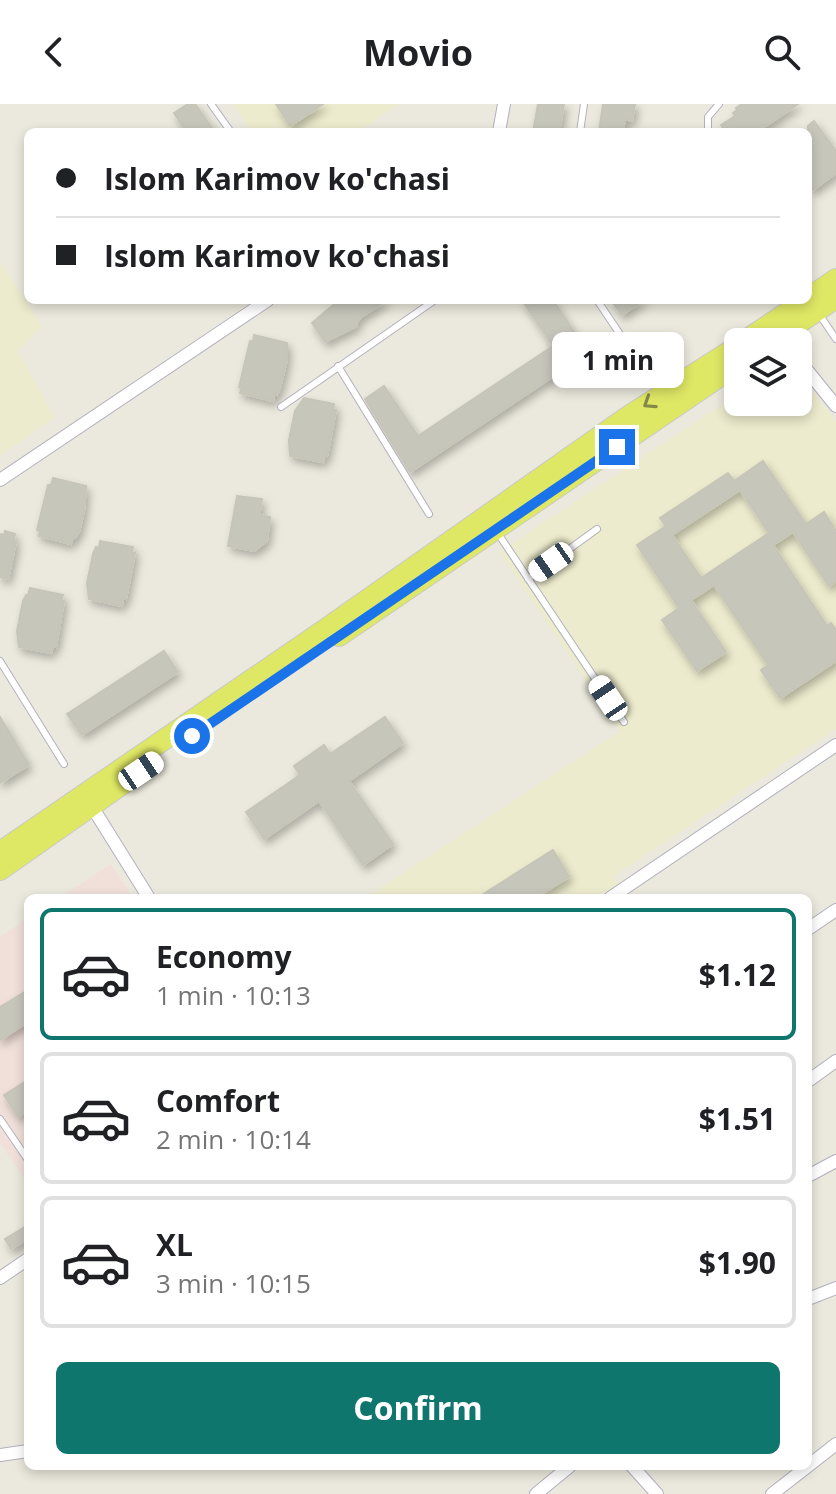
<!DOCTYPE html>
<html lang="en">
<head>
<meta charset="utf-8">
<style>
  :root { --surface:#fff; --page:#f6f6f6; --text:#202124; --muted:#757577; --line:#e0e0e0; --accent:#0f766e }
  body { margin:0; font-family:"Open Sans",sans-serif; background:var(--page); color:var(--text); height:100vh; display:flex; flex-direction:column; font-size:30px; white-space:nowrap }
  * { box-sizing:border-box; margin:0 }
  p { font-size:26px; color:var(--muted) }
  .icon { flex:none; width:44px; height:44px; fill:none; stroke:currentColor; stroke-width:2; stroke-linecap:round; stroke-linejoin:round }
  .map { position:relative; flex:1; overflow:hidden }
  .details { position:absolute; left:24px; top:790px; width:788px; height:576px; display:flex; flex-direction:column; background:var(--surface); border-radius:12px; box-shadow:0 4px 12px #0003 }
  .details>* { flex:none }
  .top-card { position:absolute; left:24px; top:24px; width:788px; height:176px; border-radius:12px; box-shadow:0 4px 12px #0003; display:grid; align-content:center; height:176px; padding:0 32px; background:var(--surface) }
  .tools { position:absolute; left:724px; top:224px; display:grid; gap:16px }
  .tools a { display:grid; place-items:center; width:88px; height:88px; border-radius:12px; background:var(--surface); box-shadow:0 4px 12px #0003; font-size:40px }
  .end { position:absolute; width:36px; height:36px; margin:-18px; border:10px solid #1a73e8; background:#fff; box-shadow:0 0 0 4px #fff }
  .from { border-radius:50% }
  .bubble { position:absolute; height:56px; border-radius:12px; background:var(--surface); box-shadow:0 4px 12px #0003; font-size:26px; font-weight:700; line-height:56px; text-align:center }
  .car { position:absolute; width:24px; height:48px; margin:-24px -12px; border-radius:10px; box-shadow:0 0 6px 2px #0007; background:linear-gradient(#fff 24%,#345 0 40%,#fff 0 76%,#345 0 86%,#fff 0) }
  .top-card b { display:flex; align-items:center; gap:28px; height:76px; font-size:30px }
  .top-card b+b { border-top:2px solid var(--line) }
  .top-card i { width:20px; height:20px; background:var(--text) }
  ul { padding:14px 0 0; list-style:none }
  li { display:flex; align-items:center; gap:24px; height:132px; margin:0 16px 12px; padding:0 16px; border:4px solid var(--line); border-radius:12px }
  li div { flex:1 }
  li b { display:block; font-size:30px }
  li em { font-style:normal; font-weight:700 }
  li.active { border-color:var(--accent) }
  li>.icon { width:72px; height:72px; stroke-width:1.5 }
  .cta { display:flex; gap:16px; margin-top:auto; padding:16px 32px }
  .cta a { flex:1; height:92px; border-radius:12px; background:var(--accent); color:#fff; font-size:32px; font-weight:700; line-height:92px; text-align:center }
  header { display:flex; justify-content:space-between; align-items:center; height:104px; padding:0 32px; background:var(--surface); font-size:36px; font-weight:700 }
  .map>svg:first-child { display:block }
  .education { fill:#ecebcd }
  .medical { fill:#f1e0da }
  .building { fill:#c7c6bb; stroke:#c6c5b7; stroke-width:2; fill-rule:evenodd; filter:url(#shadow) }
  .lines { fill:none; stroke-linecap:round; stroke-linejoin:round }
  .service-casing { stroke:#b2b0bd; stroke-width:8 }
  .minor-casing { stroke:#b2b0bd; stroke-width:14 }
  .primary-casing { stroke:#c8c8c8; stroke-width:22 }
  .service { stroke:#fff; stroke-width:6 }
  .minor { stroke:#fff; stroke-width:12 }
  .primary { stroke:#dfe865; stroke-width:20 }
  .oneway { stroke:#848948 }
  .route { stroke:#1a73e8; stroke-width:10 }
</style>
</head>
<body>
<header><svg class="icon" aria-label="back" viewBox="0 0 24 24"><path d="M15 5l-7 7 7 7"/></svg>Movio<svg class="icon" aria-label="search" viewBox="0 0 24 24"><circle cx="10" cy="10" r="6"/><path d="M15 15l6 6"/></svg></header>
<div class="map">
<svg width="836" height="1390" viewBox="0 0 836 1390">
  <defs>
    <filter id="shadow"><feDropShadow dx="3" dy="5" stdDeviation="4" flood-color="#0004"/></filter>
  </defs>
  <rect width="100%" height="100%" fill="#ebe9dd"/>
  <!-- education -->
  <path class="education" d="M233 0H399L358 28H252Z
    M0 157 42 222 18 248 55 313 0 352Z
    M798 270 836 318V625L614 772 619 782 600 794H365L620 627 499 448 738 290V298H798Z"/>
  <!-- medical -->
  <path class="medical" d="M111 760 133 794H59Z
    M28 814V1079L0 1039V833Z"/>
  <!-- building -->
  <path class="building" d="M188 0H195L215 28H187L174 9Z
    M276 0H323L290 22Z
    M538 0H564L559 28H533Z
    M603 0H635L632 17 625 15 623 28H599Z
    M742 0H798L757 28H726L721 21 735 12 733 9 737 6 736 4Z
    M814 17 836 47V69L813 86 808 79V22Z
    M339 196H387L360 214 356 220 357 222 325 238 312 219Z
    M522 196H553L588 249 410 368 365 295 384 282 418 332 553 242Z
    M611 196H644L622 211Z
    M254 231 287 239V256L280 284 277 291 274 290 273 297 240 289 242 283H239L250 237 253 238Z
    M304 294 334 300 333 305 336 306 327 352 325 351 323 358 290 352 289 336 295 307Z
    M763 357 806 420 824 408 836 427V477L829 482 793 428 773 441 827 522 831 519 836 526V557L780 594 761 566 768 561 714 481 691 496 726 548 697 567 662 516 679 504 637 441 666 422 660 414 728 369 734 377ZM740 386 769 429 701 474 672 431Z
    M53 374 86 382 84 407 79 428 75 434 73 433 71 440 39 432 40 427 37 426 48 381H51Z
    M237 392 262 395 259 411 270 413 267 437 254 447 228 442Z
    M5 427 15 430 13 437 16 438 8 475 0 473V430L4 431Z
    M100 437 133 443 132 449H135L126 495 123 494 122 502 89 495 87 479 93 450 96 443 99 444Z
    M30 484 63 491 61 496 64 497 56 543 53 542 51 549 19 543 17 527 23 497 26 491H28Z
    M164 547 178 568 82 631 67 610Z
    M0 613 29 661 0 679Z
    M385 613 403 639 349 677 393 740 363 761 319 697 264 735 246 708 300 671 294 662 324 641 330 650Z
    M553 746 569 773 535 794H477Z
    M28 886V918L0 936V903Z
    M28 976V1007L18 1013 4 991Z
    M28 1121V1135L11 1145 5 1135Z"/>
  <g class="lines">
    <!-- service casing -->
    <g class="service-casing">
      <path id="service" d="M211 0 231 28
        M580 28 584 0
        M708 28V13L719 0
        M597 196 642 263
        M819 210 836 235
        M338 262 429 410
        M281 303 435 196
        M497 428 624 618
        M528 475 597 425
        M0 557 64 660
        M0 1015 28 1056"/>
    </g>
    <!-- minor casing -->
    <g class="minor-casing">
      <path id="minor" d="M499 28 504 0
        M798 255 836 302
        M0 376 268 196
        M91 701 149 794
        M610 794 836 641
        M808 825 836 806
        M808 977 836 957
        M808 1072 836 1057
        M0 1174 28 1155
        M808 1195 836 1184
        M0 1351 28 1347
        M632 1362 657 1390
        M808 1362 836 1340
        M536 1390 570 1362
        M772 1390 808 1362"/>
    </g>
    <!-- primary casing -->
    <g class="primary-casing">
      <path id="primary" d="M808 194 836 175
        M743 238 806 196
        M771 238 836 194
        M339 532 738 260
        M0 748 327 524 630 311 738 242
        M0 766 144 665"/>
    </g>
    <!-- service -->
    <use href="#service" class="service"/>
    <!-- minor -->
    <use href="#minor" class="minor"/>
    <!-- primary -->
    <use href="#primary" class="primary"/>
  </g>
  <!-- one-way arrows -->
  <defs><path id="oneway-chevron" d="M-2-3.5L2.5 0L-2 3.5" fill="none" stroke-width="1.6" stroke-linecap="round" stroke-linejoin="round" transform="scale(2)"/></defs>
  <use class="oneway" href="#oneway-chevron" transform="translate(649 299) rotate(147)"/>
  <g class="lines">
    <!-- route -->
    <path class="route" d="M192 632 617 343"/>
  </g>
</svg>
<div class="tools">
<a><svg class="icon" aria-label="layers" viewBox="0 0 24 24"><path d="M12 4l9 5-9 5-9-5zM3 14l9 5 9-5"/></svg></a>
</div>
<i class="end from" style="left:192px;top:632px"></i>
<i class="end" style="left:617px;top:343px"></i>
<div class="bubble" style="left:552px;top:228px;width:132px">1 min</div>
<i class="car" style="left:551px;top:458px;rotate:235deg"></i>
<i class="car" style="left:608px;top:594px;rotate:326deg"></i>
<i class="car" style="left:141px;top:667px;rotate:56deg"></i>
<div class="top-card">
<b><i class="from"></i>Islom Karimov ko'chasi</b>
<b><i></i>Islom Karimov ko'chasi</b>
</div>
<section class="details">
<ul>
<li class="active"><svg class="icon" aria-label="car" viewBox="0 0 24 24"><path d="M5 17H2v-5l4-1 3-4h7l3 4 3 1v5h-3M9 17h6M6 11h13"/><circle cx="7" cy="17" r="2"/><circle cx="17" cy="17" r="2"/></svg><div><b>Economy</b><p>1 min · 10:13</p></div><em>$1.12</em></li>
<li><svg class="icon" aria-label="car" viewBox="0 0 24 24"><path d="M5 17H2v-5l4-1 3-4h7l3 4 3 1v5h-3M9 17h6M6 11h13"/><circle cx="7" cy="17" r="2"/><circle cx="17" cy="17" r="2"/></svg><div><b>Comfort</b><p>2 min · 10:14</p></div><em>$1.51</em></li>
<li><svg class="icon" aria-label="car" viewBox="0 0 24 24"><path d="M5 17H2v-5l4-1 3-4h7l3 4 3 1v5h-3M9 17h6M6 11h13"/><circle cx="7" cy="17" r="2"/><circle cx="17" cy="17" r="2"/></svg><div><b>XL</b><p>3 min · 10:15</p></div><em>$1.90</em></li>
</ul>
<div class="cta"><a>Confirm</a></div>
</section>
</div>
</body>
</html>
